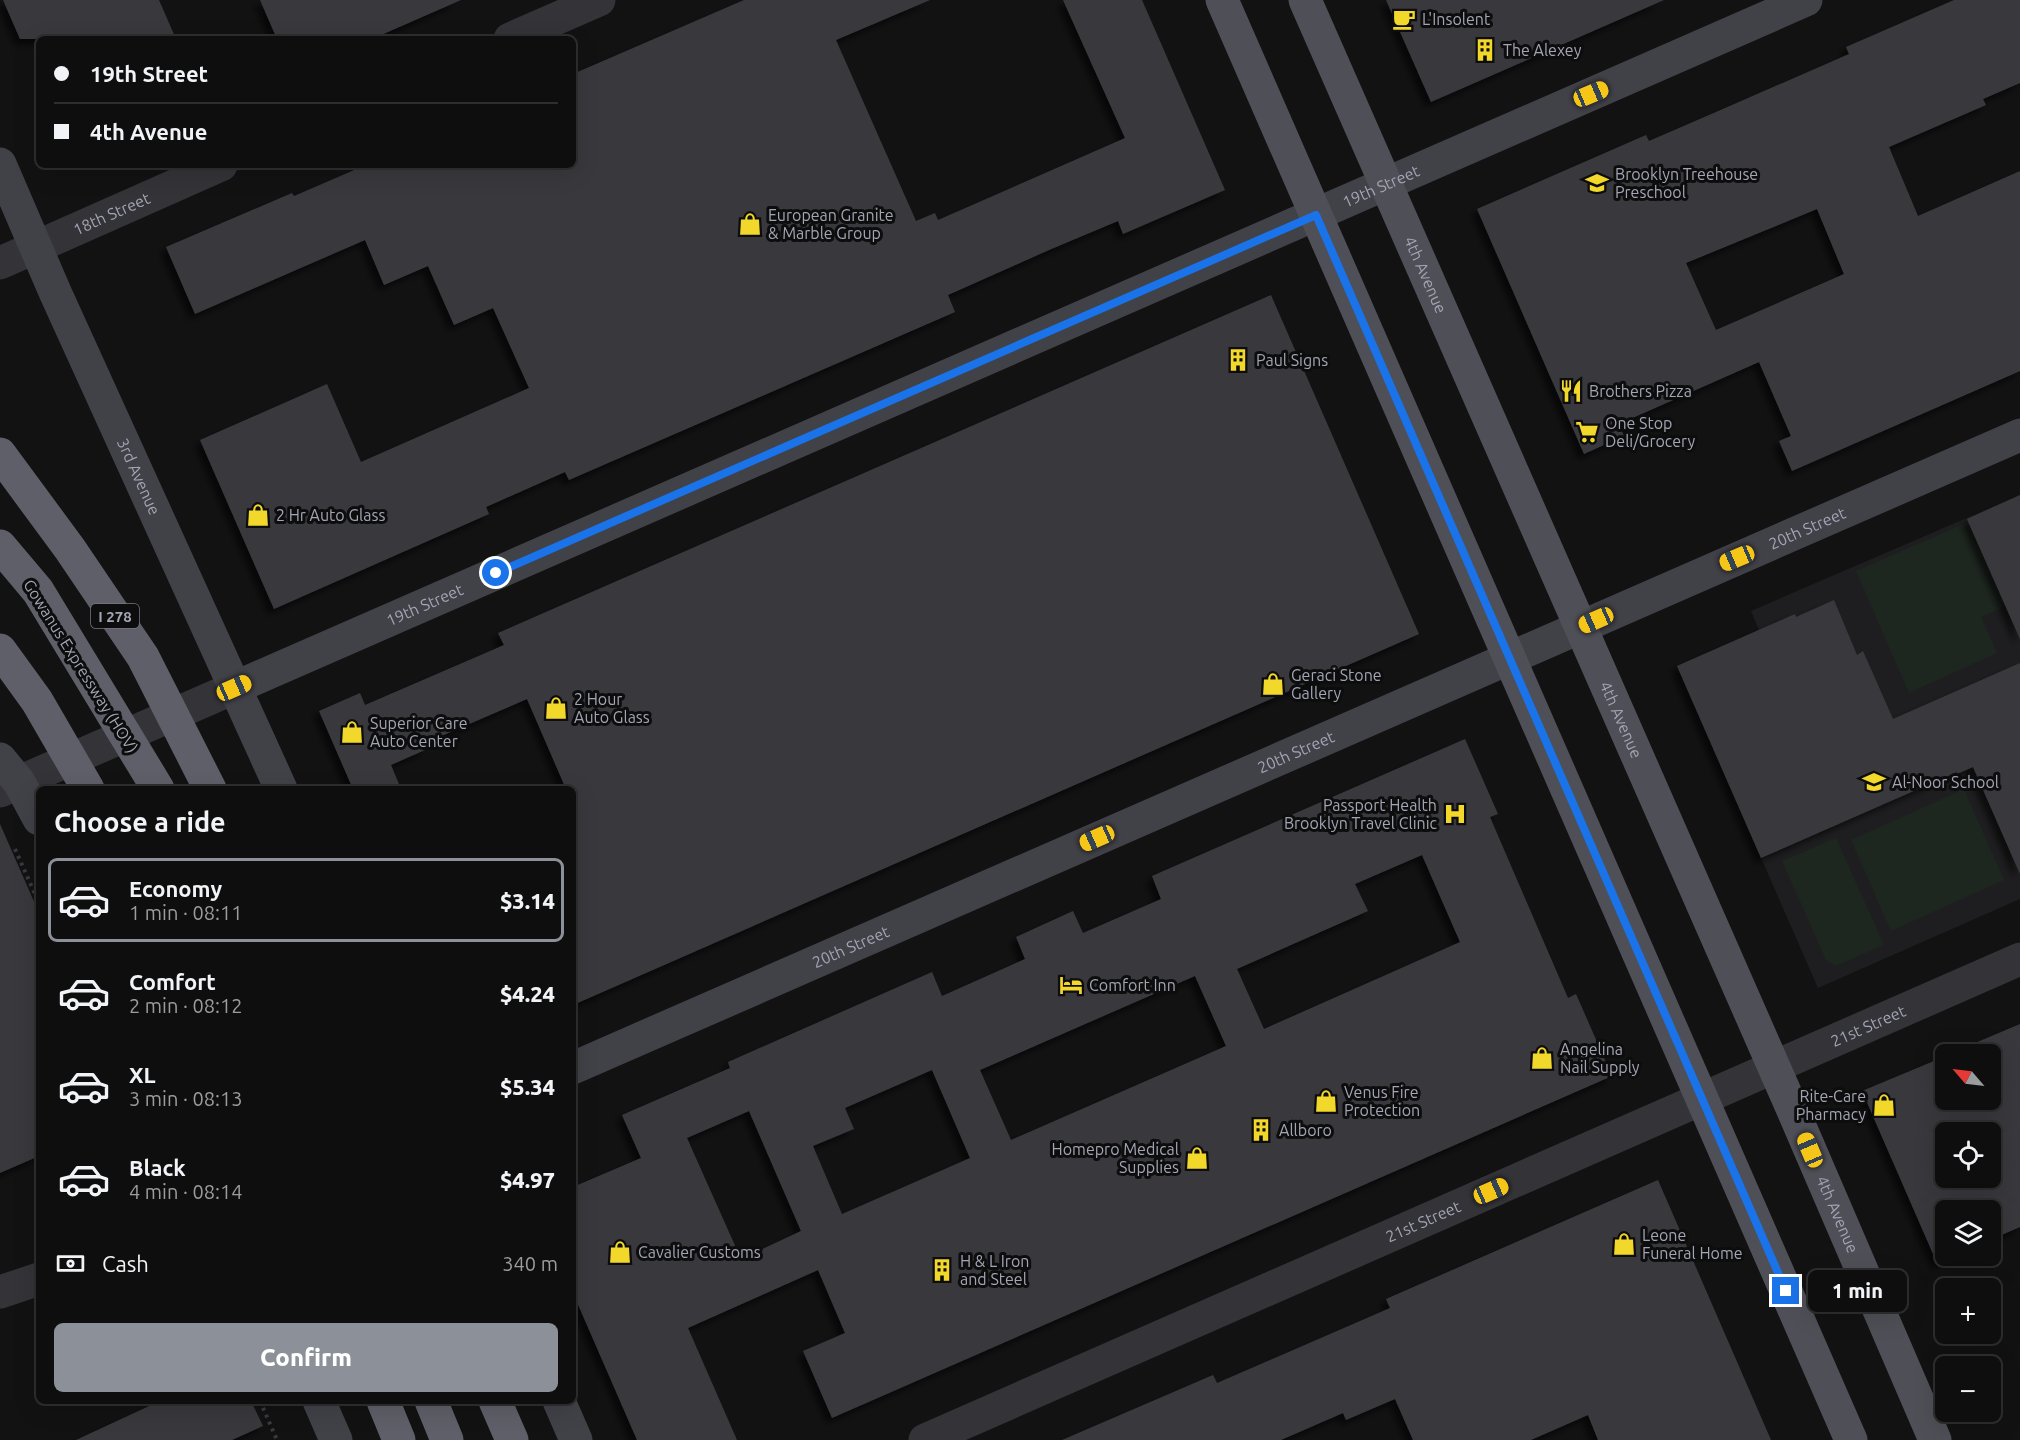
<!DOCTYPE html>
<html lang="en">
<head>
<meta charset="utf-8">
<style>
  :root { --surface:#0e0e0e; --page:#171717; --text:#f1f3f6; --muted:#9b9c9e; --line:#2e2e2e; --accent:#8c9099 }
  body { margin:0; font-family:Ubuntu,sans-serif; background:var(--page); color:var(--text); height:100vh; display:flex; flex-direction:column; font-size:22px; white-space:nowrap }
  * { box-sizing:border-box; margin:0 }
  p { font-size:20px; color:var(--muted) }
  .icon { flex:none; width:33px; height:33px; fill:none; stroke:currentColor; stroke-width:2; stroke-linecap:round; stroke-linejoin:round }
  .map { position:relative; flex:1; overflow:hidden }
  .drawer { position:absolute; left:36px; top:786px; width:540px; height:618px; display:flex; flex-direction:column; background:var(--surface); border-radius:9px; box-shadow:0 6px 24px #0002,0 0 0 2px var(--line) }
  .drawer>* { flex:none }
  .guide { position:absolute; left:36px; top:36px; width:540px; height:132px; border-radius:9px; box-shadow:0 6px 24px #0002,0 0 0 2px var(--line); display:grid; align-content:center; height:132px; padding:0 18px; background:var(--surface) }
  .needle { width:39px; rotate:298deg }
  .controls { position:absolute; left:1935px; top:1044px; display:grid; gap:12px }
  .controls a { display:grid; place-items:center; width:66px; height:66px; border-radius:9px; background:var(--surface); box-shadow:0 6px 24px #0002,0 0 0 2px var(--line); font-size:30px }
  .end { position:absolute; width:27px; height:27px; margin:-14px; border:8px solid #1a73e8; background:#fff; box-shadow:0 0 0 3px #fff }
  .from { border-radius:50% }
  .bubble { position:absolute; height:42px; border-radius:9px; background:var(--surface); box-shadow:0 6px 24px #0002,0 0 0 2px var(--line); font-size:20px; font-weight:800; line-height:42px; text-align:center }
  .car { position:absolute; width:18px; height:36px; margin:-18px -9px; border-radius:8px; box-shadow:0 0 4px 2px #0007; background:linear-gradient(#f5c518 24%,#345 0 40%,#f5c518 0 76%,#345 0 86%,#f5c518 0) }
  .guide b { display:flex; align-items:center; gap:21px; height:57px; font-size:22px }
  .guide b+b { border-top:2px solid var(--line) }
  .guide i { width:15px; height:15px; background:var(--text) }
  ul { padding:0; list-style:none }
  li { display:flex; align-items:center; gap:18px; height:84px; margin:0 12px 9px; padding:0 6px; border:3px solid transparent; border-radius:9px }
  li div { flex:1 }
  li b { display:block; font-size:22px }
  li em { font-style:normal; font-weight:800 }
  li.active { border-color:var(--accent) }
  li>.icon { width:54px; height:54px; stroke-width:1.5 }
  h2 { padding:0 18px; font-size:27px; line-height:72px }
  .pay { display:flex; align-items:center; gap:15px; height:66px; padding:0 18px; font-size:22px }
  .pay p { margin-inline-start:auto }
  .primary-button { display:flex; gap:12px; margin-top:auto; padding:12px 18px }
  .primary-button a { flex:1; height:69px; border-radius:9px; background:var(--accent); color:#fff; font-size:24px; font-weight:800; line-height:69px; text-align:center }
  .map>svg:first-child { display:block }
  .built { fill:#1e1e20 }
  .green { fill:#1e2620 }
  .building { fill:#39393e; fill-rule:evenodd; filter:url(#shadow) }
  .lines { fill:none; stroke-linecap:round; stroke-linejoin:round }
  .path { stroke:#39393f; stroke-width:4; stroke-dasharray:3 4.5; stroke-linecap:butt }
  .minor { stroke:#333338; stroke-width:33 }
  .tertiary { stroke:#333338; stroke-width:33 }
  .secondary { stroke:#414148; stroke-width:33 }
  .primary { stroke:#4f4f57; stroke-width:33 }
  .motorway { stroke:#5f5f69; stroke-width:33 }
  .motorway-bridge { stroke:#5f5f69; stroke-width:33 }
  .route { stroke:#1a73e8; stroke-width:8 }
  .labels { text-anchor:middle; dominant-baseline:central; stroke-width:6; stroke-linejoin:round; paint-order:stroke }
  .shield { fill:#0d0d0e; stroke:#767782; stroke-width:1.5 }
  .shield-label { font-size:15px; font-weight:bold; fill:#a3a5b4 }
  .poi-label { font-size:16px; fill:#a3a5b4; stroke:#0d0d0e; text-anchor:start }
  .street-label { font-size:16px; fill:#a3a5b4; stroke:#0d0d0e }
</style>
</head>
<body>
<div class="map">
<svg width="2020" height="1440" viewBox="0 0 2020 1440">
  <defs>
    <filter id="shadow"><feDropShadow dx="-5.5" dy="5.5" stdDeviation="3" flood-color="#0009"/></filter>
  </defs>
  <rect width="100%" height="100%" fill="#121213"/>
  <!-- built -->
  <path class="built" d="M2020 495V899L1818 988 1677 666 1759 630 1751 611Z"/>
  <!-- green -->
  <path class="green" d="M1968 522 2006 606 1981 617 1997 653 1909 693 1856 571Z
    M1964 789 2004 880 1891 931 1851 840Z
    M1836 838 1884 945 1836 966 1826 960 1782 861Z"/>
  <!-- building -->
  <path class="building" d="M3 0H159L176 39H20Z
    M260 0H461L372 39H277Z
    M744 0H930L836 40 916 221 935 213 938 220 1125 138 1063 0H1142L1225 190 1123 234 1118 221 1049 250 948 295 955 312 569 480 565 472 486 507 489 514 274 609 200 440 327 384 361 462 529 388 493 308 454 325 428 266 384 285 365 240 195 314 166 247 292 193 294 196 366 165H573V74Z
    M1386 0H1664L1431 102Z
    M1954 0H2020V83L1983 99 1986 105 1889 147 1918 216 2020 171V371L1792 471 1779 441 1791 436 1759 362 1619 424 1624 436 1584 454 1477 209 1646 135 1649 141 1716 112 1849 54 1846 47ZM1817 209 1844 274 1716 330 1686 263Z
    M1271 295 1419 634 573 1005V789H566L527 699 423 744 425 750 391 765 401 789H353L319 711 360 693 365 705 504 645 498 633Z
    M2020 495V639L1967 519Z
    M1834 600 1857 655 1863 651 1893 719 2020 663V874L1973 767 1957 774V772L1761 858 1677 666 1795 614 1796 617Z
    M1465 739 1498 814 1490 817 1568 998 1576 994 1612 1076 832 1418 803 1351 845 1333 818 1270 688 1328 737 1440H637L573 1293V1187L641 1158 622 1115 730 1068 728 1062 932 972 942 996 1025 959 1016 937 1073 911 1083 933 1161 899 1152 876ZM1422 855 1460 942 1264 1029 1237 969 1368 911 1355 884ZM1195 976 1226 1046 1011 1140 980 1070ZM932 1070 970 1158 842 1214 813 1146 854 1129 845 1108ZM749 1111 801 1231 741 1259 687 1138Z
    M0 824 39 913V1156L0 1173Z
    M2020 1024V1227L1990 1240V1210H1946V1256H1955L1937 1263 1862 1091 1946 1056V1100H1990V1054H1949ZM1946 1132H1990V1178H1946Z
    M1658 1180 1771 1440H1598L1588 1415 1531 1440H1413L1395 1399 1346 1420 1343 1413 1281 1440H1062L1213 1375 1217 1383 1390 1308 1386 1299Z
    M160 1401H251L263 1426 232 1440H76Z"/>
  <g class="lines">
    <!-- path -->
    <path class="path" d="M15 849 39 903
      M260 1401 277 1440"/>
    <!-- minor -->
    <g class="minor">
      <path d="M0 791 19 782"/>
      <path d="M0 1292 39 1279"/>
      <path id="s1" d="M925 1440 2020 959"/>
    </g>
    <!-- tertiary -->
    <g class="tertiary">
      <path d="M510 39 599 0"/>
      <path id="s2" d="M0 263 221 165"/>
      <path d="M19 782 234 688"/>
    </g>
    <!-- secondary -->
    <g class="secondary">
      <path id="s3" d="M0 164 55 292 281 789"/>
      <path id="s4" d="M234 688 1806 0"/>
      <path d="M0 759 19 782 39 819"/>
      <path id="s5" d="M573 1068 2020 435"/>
      <path d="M319 1401 336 1440"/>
      <path d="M559 1401 576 1440"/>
    </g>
    <!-- primary -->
    <g class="primary">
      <path d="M1222 0 1851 1440"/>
      <path id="s6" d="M1305 0 1792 1108 1935 1440"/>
    </g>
    <!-- motorway -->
    <path class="motorway" d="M383 1401 399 1440
      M431 1401 447 1440
      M495 1401 512 1440"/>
    <!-- motorway-bridge -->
    <path class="motorway-bridge" d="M0 454 70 549 143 657 210 789
      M0 546 38 591 158 789
      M0 650 37 701 88 789"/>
  </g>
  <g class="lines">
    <!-- route -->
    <path class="route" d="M496 573 1316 215 1786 1291"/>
  </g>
  <!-- icons -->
  <defs>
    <g id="cafe-bare" transform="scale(1.8)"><path d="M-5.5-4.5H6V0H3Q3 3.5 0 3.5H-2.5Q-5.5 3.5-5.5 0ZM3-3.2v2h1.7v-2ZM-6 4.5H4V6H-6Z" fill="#f2d82b" stroke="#0d0d0e" stroke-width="2.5" paint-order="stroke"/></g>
    <g id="building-bare" transform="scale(1.8)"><path d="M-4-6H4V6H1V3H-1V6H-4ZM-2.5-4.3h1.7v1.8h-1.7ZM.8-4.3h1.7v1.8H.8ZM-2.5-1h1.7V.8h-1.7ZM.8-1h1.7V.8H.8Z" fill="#f2d82b" stroke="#0d0d0e" stroke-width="2.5" paint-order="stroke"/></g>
    <g id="school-bare" transform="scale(1.8)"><path d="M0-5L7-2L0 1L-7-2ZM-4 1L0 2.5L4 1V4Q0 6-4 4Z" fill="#f2d82b" stroke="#0d0d0e" stroke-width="2.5" paint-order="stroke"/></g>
    <g id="shop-bare" transform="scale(1.8)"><path d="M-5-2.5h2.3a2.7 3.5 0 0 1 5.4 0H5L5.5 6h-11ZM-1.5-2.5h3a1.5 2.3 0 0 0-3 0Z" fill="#f2d82b" stroke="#0d0d0e" stroke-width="2.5" paint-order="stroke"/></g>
    <g id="restaurant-bare" transform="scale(1.8)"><path d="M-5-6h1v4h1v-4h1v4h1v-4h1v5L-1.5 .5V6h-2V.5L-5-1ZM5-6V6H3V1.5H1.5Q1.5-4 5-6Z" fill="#f2d82b" stroke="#0d0d0e" stroke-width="2.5" paint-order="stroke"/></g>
    <g id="supermarket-bare" transform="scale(1.8)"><path d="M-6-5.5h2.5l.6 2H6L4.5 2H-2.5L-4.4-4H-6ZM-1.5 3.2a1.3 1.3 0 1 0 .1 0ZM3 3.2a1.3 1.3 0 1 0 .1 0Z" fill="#f2d82b" stroke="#0d0d0e" stroke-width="2.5" paint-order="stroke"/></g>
    <g id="hospital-bare" transform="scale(1.8)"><path d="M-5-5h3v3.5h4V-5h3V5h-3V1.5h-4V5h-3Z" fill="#f2d82b" stroke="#0d0d0e" stroke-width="2.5" paint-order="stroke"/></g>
    <g id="hotel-bare" transform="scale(1.8)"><path d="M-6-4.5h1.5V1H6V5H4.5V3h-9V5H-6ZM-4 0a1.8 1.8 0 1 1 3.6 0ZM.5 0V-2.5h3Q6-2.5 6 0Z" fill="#f2d82b" stroke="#0d0d0e" stroke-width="2.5" paint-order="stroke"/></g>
  </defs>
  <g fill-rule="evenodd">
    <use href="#cafe-bare" x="1404" y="19"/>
    <use href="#building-bare" x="1485" y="50"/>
    <use href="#school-bare" x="1597" y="183"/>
    <use href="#shop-bare" x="750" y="224"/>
    <use href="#building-bare" x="1238" y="360"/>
    <use href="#restaurant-bare" x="1571" y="391"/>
    <use href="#supermarket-bare" x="1587" y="432"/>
    <use href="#shop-bare" x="258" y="515"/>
    <use href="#shop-bare" x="1273" y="684"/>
    <use href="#shop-bare" x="556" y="708"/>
    <use href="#shop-bare" x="352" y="732"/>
    <use href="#school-bare" x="1874" y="782"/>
    <use href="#hospital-bare" x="1455" y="814"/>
    <use href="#hotel-bare" x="1071" y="985"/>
    <use href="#shop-bare" x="1542" y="1058"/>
    <use href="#shop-bare" x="1326" y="1101"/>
    <use href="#shop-bare" x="1884" y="1105"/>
    <use href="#building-bare" x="1261" y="1130"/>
    <use href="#shop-bare" x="1197" y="1158"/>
    <use href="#shop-bare" x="1624" y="1244"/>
    <use href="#shop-bare" x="620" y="1252"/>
    <use href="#building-bare" x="942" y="1270"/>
  </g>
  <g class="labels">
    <!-- shield labels -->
    <rect class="shield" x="91" y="604" width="48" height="24" rx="4.5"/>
    <g class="shield-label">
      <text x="115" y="616">I 278</text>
    </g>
    <!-- poi labels -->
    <g class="poi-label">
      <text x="1422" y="19">L'Insolent</text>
      <text x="1503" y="50">The Alexey</text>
      <text x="1615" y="174">Brooklyn Treehouse<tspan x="1615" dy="18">Preschool</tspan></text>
      <text x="768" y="215">European Granite<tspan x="768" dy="18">&amp; Marble Group</tspan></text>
      <text x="1256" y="360">Paul Signs</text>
      <text x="1589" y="391">Brothers Pizza</text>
      <text x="1605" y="423">One Stop<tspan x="1605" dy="18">Deli/Grocery</tspan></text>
      <text x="276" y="515">2 Hr Auto Glass</text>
      <text x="1291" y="675">Geraci Stone<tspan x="1291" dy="18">Gallery</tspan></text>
      <text x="574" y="699">2 Hour<tspan x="574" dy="18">Auto Glass</tspan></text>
      <text x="370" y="723">Superior Care<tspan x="370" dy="18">Auto Center</tspan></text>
      <text x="1892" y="782">Al-Noor School</text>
      <text x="1437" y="805" text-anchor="end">Passport Health<tspan x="1437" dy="18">Brooklyn Travel Clinic</tspan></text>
      <text x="1089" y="985">Comfort Inn</text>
      <text x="1560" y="1049">Angelina<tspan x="1560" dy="18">Nail Supply</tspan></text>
      <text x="1344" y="1092">Venus Fire<tspan x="1344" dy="18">Protection</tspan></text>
      <text x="1866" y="1096" text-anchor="end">Rite-Care<tspan x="1866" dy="18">Pharmacy</tspan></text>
      <text x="1279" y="1130">Allboro</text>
      <text x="1179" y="1149" text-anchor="end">Homepro Medical<tspan x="1179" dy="18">Supplies</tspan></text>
      <text x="1642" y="1235">Leone<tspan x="1642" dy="18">Funeral Home</tspan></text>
      <text x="638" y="1252">Cavalier Customs</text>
      <text x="960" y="1261">H &amp; L Iron<tspan x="960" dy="18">and Steel</tspan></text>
    </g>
    <!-- street labels -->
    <g class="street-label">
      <text stroke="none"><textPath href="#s4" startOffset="1252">19th Street</textPath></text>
      <text stroke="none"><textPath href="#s2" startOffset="122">18th Street</textPath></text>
      <text stroke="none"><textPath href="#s6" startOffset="300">4th Avenue</textPath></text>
      <text stroke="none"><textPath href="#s3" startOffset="342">3rd Avenue</textPath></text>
      <text stroke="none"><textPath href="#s5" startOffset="1347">20th Street</textPath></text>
      <text stroke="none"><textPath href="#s4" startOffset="208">19th Street</textPath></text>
      <text transform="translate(81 666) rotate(58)">Gowanus Expressway (HOV)</text>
      <text stroke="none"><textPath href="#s6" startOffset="786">4th Avenue</textPath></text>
      <text stroke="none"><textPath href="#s5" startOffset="789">20th Street</textPath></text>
      <text stroke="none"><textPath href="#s5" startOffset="303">20th Street</textPath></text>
      <text stroke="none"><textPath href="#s1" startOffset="1030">21st Street</textPath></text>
      <text stroke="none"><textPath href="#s6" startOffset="1326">4th Avenue</textPath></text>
      <text stroke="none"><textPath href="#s1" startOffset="544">21st Street</textPath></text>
    </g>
  </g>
</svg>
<div class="controls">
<a><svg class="needle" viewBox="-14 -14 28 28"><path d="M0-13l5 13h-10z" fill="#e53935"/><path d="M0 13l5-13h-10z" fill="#9b9c9e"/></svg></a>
<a><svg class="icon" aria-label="locate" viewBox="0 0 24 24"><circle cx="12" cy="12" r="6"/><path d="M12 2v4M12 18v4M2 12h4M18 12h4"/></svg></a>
<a><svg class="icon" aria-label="layers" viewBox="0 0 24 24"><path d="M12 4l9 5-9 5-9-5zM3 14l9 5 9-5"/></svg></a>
<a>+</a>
<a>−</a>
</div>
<i class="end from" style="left:496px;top:573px"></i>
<i class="end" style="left:1786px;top:1291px"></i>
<div class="bubble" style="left:1808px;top:1270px;width:99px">1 min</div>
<i class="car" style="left:1591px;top:94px;rotate:67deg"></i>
<i class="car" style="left:1737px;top:558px;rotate:247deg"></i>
<i class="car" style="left:1596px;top:620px;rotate:246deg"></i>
<i class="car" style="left:234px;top:688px;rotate:66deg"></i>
<i class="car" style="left:1097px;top:838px;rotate:246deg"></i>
<i class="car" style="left:1810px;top:1150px;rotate:337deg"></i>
<i class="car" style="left:1491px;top:1191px;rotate:66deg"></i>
<div class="guide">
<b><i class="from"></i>19th Street</b>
<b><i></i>4th Avenue</b>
</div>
<section class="drawer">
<h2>Choose a ride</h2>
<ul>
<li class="active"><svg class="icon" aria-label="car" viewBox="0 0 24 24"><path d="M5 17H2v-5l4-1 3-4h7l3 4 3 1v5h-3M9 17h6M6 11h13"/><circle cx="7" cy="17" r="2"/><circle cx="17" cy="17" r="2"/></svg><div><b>Economy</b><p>1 min · 08:11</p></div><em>$3.14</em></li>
<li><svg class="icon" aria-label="car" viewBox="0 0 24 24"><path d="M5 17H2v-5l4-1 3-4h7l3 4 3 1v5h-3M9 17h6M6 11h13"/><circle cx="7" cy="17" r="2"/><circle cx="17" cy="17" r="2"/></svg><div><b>Comfort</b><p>2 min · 08:12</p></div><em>$4.24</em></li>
<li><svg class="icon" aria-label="car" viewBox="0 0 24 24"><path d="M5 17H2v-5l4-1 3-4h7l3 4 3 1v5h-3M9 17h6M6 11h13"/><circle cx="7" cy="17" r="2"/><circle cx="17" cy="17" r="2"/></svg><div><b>XL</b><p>3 min · 08:13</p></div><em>$5.34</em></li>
<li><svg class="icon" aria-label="car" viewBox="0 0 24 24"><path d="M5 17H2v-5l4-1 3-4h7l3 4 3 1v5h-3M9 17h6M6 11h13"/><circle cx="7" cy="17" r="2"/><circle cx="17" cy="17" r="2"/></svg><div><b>Black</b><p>4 min · 08:14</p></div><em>$4.97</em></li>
</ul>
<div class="pay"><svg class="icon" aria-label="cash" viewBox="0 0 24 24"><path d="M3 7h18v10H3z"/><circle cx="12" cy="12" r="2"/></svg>Cash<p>340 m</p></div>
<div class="primary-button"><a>Confirm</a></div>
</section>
</div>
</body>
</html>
